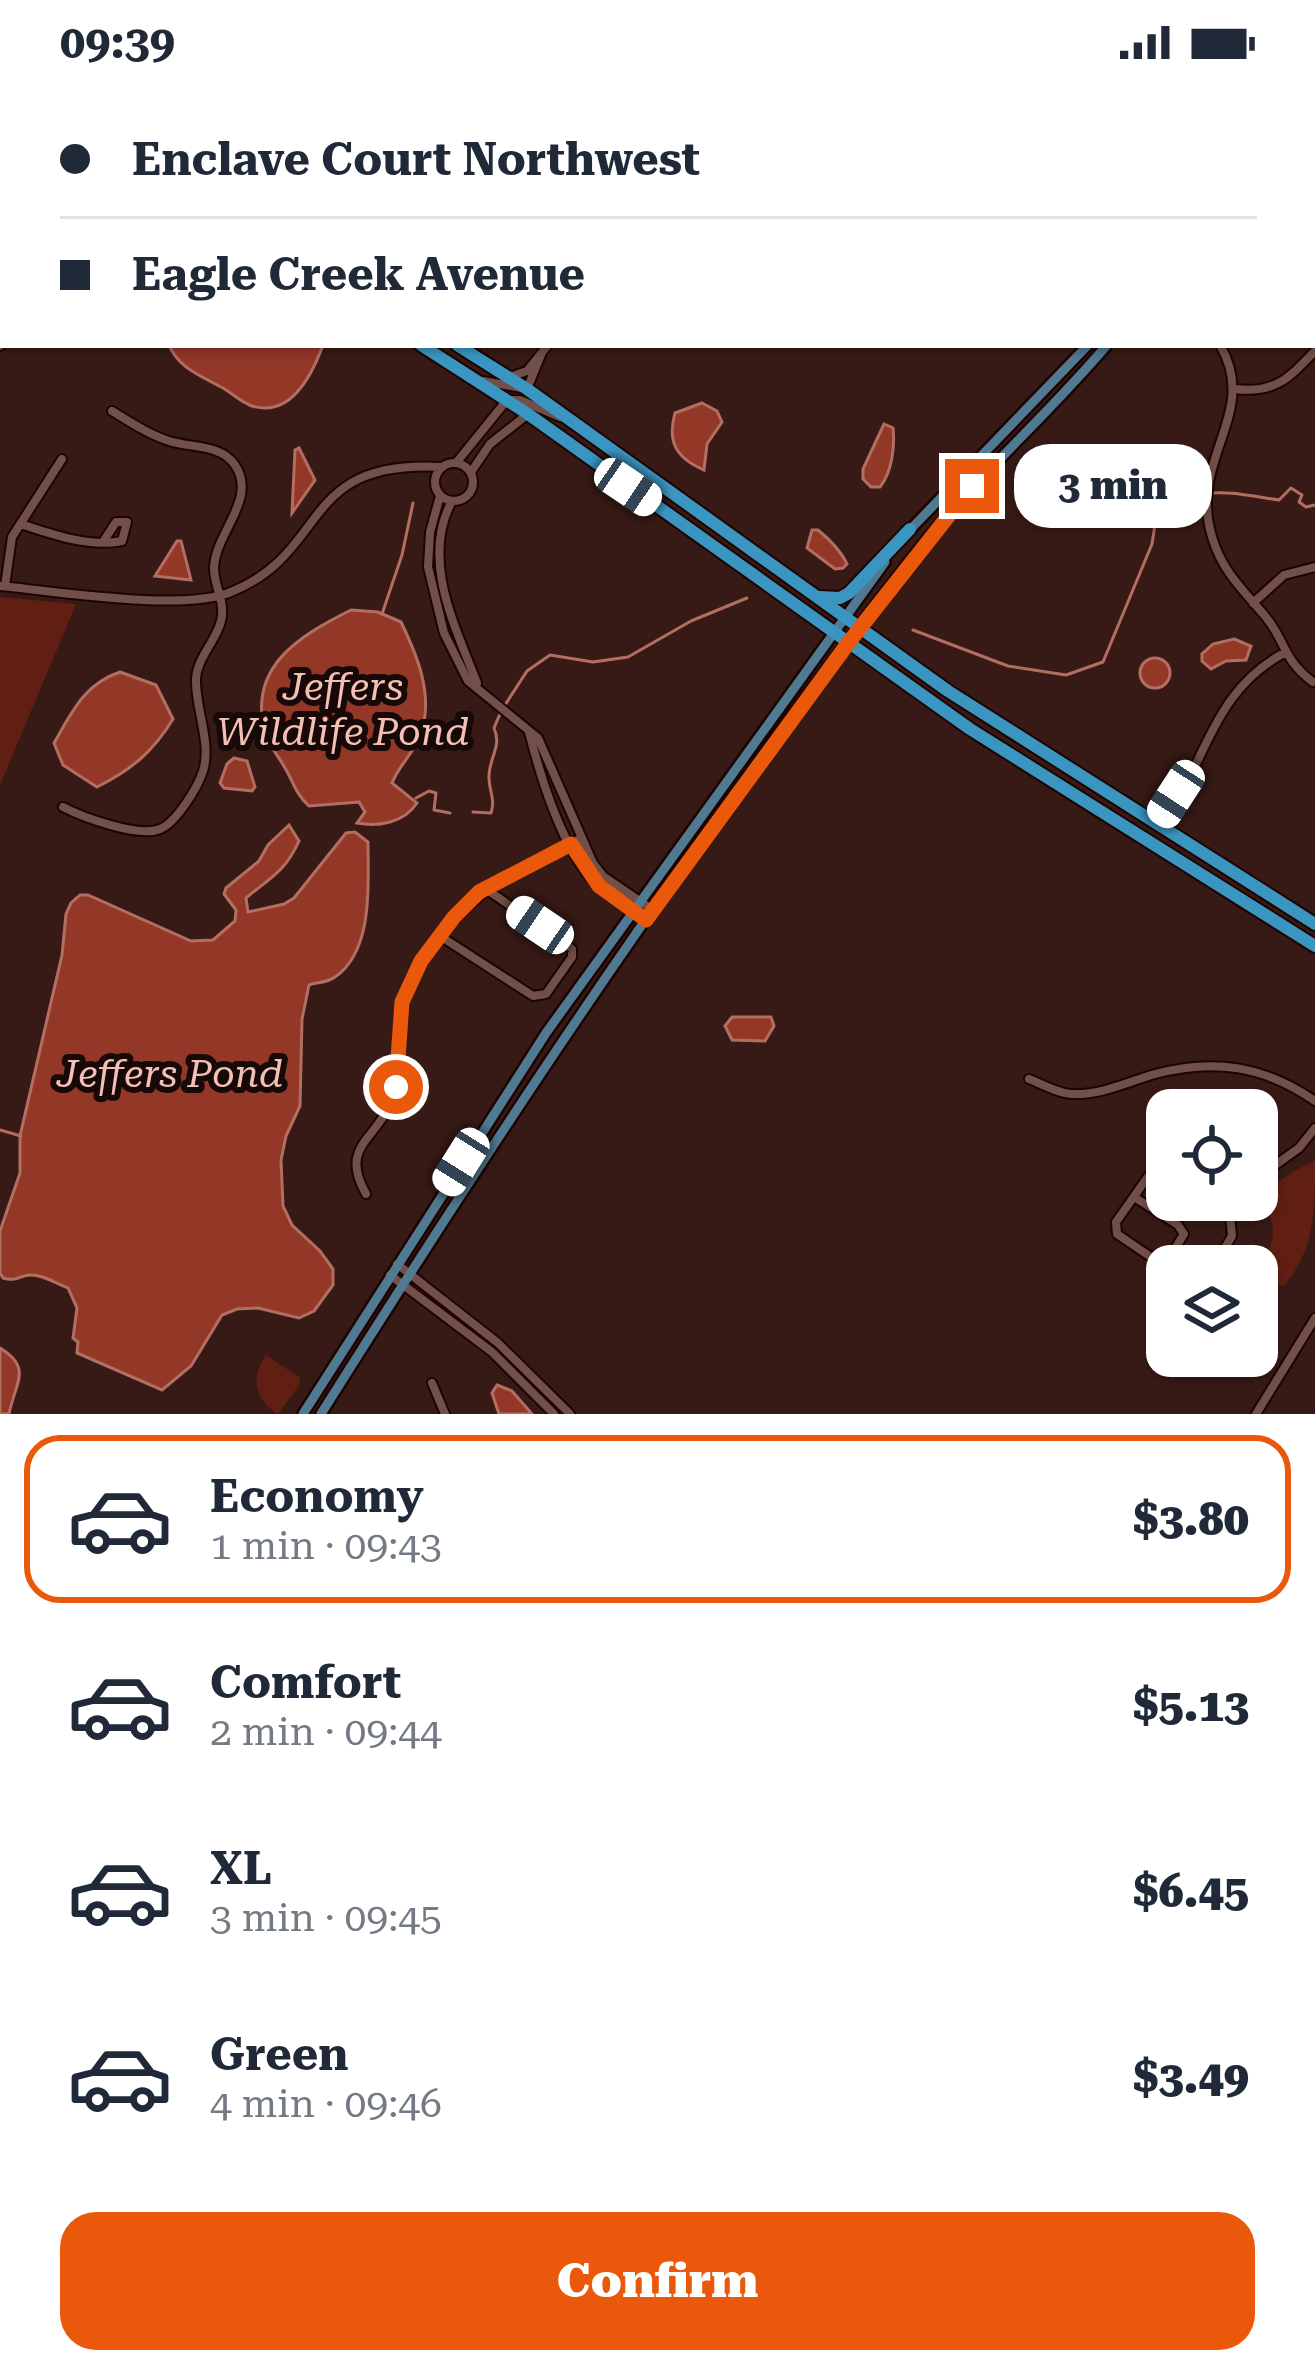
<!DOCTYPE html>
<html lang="en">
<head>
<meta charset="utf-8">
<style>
  :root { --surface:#fff; --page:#f6f6f7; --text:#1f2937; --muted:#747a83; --line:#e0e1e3; --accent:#ea580c }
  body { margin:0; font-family:"Roboto Serif",serif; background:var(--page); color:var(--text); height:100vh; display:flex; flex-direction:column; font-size:45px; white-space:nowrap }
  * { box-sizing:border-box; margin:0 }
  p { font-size:39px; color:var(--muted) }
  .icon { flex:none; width:66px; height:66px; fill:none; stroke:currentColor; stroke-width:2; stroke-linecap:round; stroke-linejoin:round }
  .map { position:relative; height:1330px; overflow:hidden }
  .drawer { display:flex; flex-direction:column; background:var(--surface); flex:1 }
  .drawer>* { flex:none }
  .hud { position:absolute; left:0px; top:0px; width:1317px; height:264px; box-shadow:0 3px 9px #0004; display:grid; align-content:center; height:264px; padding:0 60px; background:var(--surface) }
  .tools { position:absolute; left:1146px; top:1005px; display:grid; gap:24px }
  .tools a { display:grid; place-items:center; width:132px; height:132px; border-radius:24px; background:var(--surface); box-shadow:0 3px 9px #0004; font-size:60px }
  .end { position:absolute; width:54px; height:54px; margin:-27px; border:15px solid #ea580c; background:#fff; box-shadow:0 0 0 6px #fff }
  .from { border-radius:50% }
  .bubble { position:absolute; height:84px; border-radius:36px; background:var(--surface); box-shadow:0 3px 9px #0004; font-size:39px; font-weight:800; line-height:84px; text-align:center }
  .car { position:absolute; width:36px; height:72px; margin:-36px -18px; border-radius:15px; box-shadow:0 0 9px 3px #0007; background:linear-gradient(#fff 24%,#345 0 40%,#fff 0 76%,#345 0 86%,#fff 0) }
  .hud b { display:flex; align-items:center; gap:42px; height:114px; font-size:45px }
  .hud b+b { border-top:3px solid var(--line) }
  .hud i { width:30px; height:30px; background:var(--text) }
  ul { padding:21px 0 0; list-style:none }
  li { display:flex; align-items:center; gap:36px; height:168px; margin:0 24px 18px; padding:0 36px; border:6px solid transparent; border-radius:36px }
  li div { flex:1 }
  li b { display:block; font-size:45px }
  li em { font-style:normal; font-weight:800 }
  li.current { border-color:var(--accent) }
  li>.icon { width:108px; height:108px; stroke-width:1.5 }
  .primary-button { display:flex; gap:24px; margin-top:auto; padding:24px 60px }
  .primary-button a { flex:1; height:138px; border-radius:36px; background:var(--accent); color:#fff; font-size:48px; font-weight:800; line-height:138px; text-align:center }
  .status { display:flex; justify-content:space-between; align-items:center; height:84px; padding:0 60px; background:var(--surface); direction:ltr }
  .status svg { height:33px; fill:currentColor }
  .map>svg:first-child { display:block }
  .green { fill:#611f14 }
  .water { fill:#933727; stroke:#b36e62; stroke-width:3 }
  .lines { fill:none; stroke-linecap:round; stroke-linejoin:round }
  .stream { stroke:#b36e62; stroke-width:3 }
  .minor-casing { stroke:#1d0402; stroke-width:12 }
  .major-casing { stroke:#1d0402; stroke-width:14 }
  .highway-casing { stroke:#1d0402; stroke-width:16 }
  .minor { stroke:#725049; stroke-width:8 }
  .major { stroke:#507a91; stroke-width:9 }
  .highway { stroke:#3a96c1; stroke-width:12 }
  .route { stroke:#ea580c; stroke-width:15 }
  .labels { text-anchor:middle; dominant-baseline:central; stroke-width:12; stroke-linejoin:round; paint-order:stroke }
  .water-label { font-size:39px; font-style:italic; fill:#f4bfb4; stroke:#160907 }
</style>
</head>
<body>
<div class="status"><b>09:39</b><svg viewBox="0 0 49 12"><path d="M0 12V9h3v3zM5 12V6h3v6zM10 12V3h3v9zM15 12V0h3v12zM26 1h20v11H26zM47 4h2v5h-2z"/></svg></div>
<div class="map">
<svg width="1315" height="1330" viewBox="0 0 1315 1330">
  <rect width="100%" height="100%" fill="#371a15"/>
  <!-- green -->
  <path class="green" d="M0 513 76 520 0 701Z
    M1315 1076C1315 1128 1315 1166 1283 1203L1268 1196C1262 1176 1271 1168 1273 1149 1274 1140 1268 1130 1268 1121 1269 1096 1297 1087 1315 1076Z
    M266 1271 299 1293 300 1300 278 1330C255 1316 250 1294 266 1271Z"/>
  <!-- water -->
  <path class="water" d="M169 261H323C312 291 291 334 252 322 240 318 230 307 219 302 199 291 178 283 169 261Z
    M702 319 717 327 722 338 707 360 704 386C676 374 667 358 675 329Z
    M884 340 893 344C895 362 892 388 880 403H871L863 395V385Z
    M299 364 315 396 292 429 295 366Z
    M812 446H818C829 455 841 467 847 480L843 484 835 485 807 464Z
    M177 457H181L191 496 155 492Z
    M351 526 378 528 401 538C417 571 434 611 421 649 415 668 399 681 392 699L417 719C404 739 378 743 357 739L365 728 359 718 309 722C295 709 294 699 285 684 279 673 270 663 266 651 245 583 301 551 351 526Z
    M1234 555 1251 562 1246 576 1226 577 1211 585 1202 577V570L1213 560Z
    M1140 589a15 15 0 1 1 30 0a15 15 0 1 1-30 0Z
    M120 588 156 601 173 635C153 668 131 686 97 703L63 681 54 659C72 628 84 600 120 588Z
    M234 674 247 677 255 703 252 707 224 704 220 699 227 680Z
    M289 741 299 757C285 788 271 793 246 814L248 828 284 820 294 814 346 749 355 748 368 758C368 799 374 866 335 893 328 899 316 898 309 901L302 935 300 1022 286 1052 281 1076 283 1122 292 1141 320 1167 333 1185V1201L314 1227 299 1234 258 1224 237 1225 222 1231 191 1282 162 1306 77 1269 78 1258 73 1254 77 1224 68 1204C57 1200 42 1190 30 1191 18 1192 16 1198 3 1194L0 1189V1147L20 1089V1052L62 871 66 830 71 819 80 811H88L191 857 213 856 235 837 236 826 224 810 226 804 259 777 268 761Z
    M732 933H771L774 942 765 957 732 956 725 942Z
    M0 1264C33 1284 15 1299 9 1330H0Z
    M497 1301 512 1307 532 1330H499L492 1309Z"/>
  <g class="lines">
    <!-- stream -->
    <path class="stream" d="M382 530 402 471 413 419
      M913 546 1008 582 1066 591 1103 578 1152 460 1156 434C1202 399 1224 408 1279 416L1291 404 1302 411 1299 418 1306 423 1315 421
      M505 621 527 587 550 571 593 578 628 573 691 537 747 514
      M416 714 429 707 436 709 434 726 450 729
      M473 728 491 729C496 714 488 706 489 691 490 672 502 662 494 644L500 630
      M0 1046 21 1052"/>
    <!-- minor casing -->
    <g class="minor-casing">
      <path id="minor" d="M709 0 711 3
        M199 3 201 0
        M1314 52H1315
        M1314 137 1315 136
        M1220 261C1261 331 1186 375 1213 456 1223 488 1244 507 1265 532 1286 557 1282 575 1313 598
        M0 262 3 259
        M510 293 527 287 548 261
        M483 297 527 305 541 271
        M1235 305C1275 310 1289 294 1315 267
        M435 398a19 19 0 1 1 38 0a19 19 0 1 1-38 0Z
        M456 379 507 316H520L560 333
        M471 388 490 360 528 330
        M440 412 430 448 428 483 444 549 468 597 538 654 593 779 603 792 653 826
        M452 417C420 476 456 544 477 599
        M21 440C50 450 91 464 122 457L127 438H116L103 458
        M0 502C55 507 184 528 231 508 332 467 297 375 442 383
        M5 502 12 453 62 375
        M1253 519 1284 491 1315 483
        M529 648C541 695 563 769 599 803 613 816 631 825 646 836
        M63 723C82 733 139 754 160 745 176 739 198 703 203 687 212 659 195 624 196 595 197 574 216 557 221 537 226 518 214 503 214 484 215 449 258 415 235 381 221 360 191 364 169 357 148 350 130 338 112 327
        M1156 739C1170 719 1187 698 1198 676 1219 631 1238 594 1284 569
        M440 852 533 912 546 910 572 873V865L486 805
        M1029 995C1042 1000 1059 1010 1073 1010 1102 1011 1127 998 1155 990 1214 974 1265 982 1315 1017
        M1167 1086 1152 1087 1116 1138 1117 1150 1167 1184
        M1257 1094 1299 1064 1315 1044
        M366 1110C340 1064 373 1057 390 1021 405 988 394 953 402 919 407 898 420 879 432 862 479 799 517 791 581 754
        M1134 1113 1178 1141 1184 1150 1164 1182
        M1217 1116 1229 1120
        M397 1180 498 1259 570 1330
        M1214 1182 1232 1152 1229 1120
        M390 1191 492 1268 554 1330
        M432 1299 445 1330
        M1256 1330 1315 1234"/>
    </g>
    <!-- major casing -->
    <g class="major-casing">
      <path id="major" d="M1224 3 1225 0
        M1242 3 1243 0
        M906 450 1088 261
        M303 1330 546 949 885 478
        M321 1330C507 1034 700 743 916 469 975 394 1046 333 1107 261"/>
    </g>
    <!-- highway casing -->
    <g class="highway-casing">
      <path id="highway" d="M34 0 39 3
        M0 1 4 3
        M421 261 528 330 970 645 1315 862
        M457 261 527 305 948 607 1315 840
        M819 513 840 514 849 509 910 445"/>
    </g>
    <!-- minor -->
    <use href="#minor" class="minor"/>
    <!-- major -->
    <use href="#major" class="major"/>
    <!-- highway -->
    <use href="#highway" class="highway"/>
  </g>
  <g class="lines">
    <!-- route -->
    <path class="route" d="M396 1003 402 918 421 877 454 833 479 808 571 760 599 802 646 836 849 558 972 402"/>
  </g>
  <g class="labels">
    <!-- water labels -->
    <g class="water-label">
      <text x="343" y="603">Jeffers<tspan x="343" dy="45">Wildlife Pond</tspan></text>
      <text x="170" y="990">Jeffers Pond</text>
    </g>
  </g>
</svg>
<div class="tools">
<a><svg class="icon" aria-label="locate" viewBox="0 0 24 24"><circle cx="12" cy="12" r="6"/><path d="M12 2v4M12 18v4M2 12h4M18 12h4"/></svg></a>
<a><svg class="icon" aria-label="layers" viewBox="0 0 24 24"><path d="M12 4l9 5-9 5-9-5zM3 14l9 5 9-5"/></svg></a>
</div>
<i class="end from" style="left:396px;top:1003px"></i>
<i class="end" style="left:972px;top:402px"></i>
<div class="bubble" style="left:1014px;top:360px;width:198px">3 min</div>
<i class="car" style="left:628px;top:403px;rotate:124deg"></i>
<i class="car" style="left:1176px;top:710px;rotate:213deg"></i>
<i class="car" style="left:540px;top:841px;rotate:304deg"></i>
<i class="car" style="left:461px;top:1078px;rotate:212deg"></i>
<div class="hud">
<b><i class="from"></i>Enclave Court Northwest</b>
<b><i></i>Eagle Creek Avenue</b>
</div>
</div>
<section class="drawer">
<ul>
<li class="current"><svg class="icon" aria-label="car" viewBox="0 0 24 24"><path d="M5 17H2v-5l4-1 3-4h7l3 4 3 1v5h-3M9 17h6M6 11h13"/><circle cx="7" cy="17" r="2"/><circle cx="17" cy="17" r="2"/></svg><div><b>Economy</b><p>1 min · 09:43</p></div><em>$3.80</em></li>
<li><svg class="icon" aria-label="car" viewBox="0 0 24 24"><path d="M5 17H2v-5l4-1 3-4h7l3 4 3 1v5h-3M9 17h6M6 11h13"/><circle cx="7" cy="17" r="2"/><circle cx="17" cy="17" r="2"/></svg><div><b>Comfort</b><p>2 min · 09:44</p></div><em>$5.13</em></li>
<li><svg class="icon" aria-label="car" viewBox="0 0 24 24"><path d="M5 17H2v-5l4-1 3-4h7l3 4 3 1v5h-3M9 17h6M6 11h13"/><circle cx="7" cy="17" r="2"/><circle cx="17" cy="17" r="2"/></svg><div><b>XL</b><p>3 min · 09:45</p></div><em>$6.45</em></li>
<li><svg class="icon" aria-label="car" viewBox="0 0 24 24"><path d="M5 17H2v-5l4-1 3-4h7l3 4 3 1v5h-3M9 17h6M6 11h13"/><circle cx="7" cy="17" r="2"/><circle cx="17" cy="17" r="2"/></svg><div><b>Green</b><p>4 min · 09:46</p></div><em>$3.49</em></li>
</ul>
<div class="primary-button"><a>Confirm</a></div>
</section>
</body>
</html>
